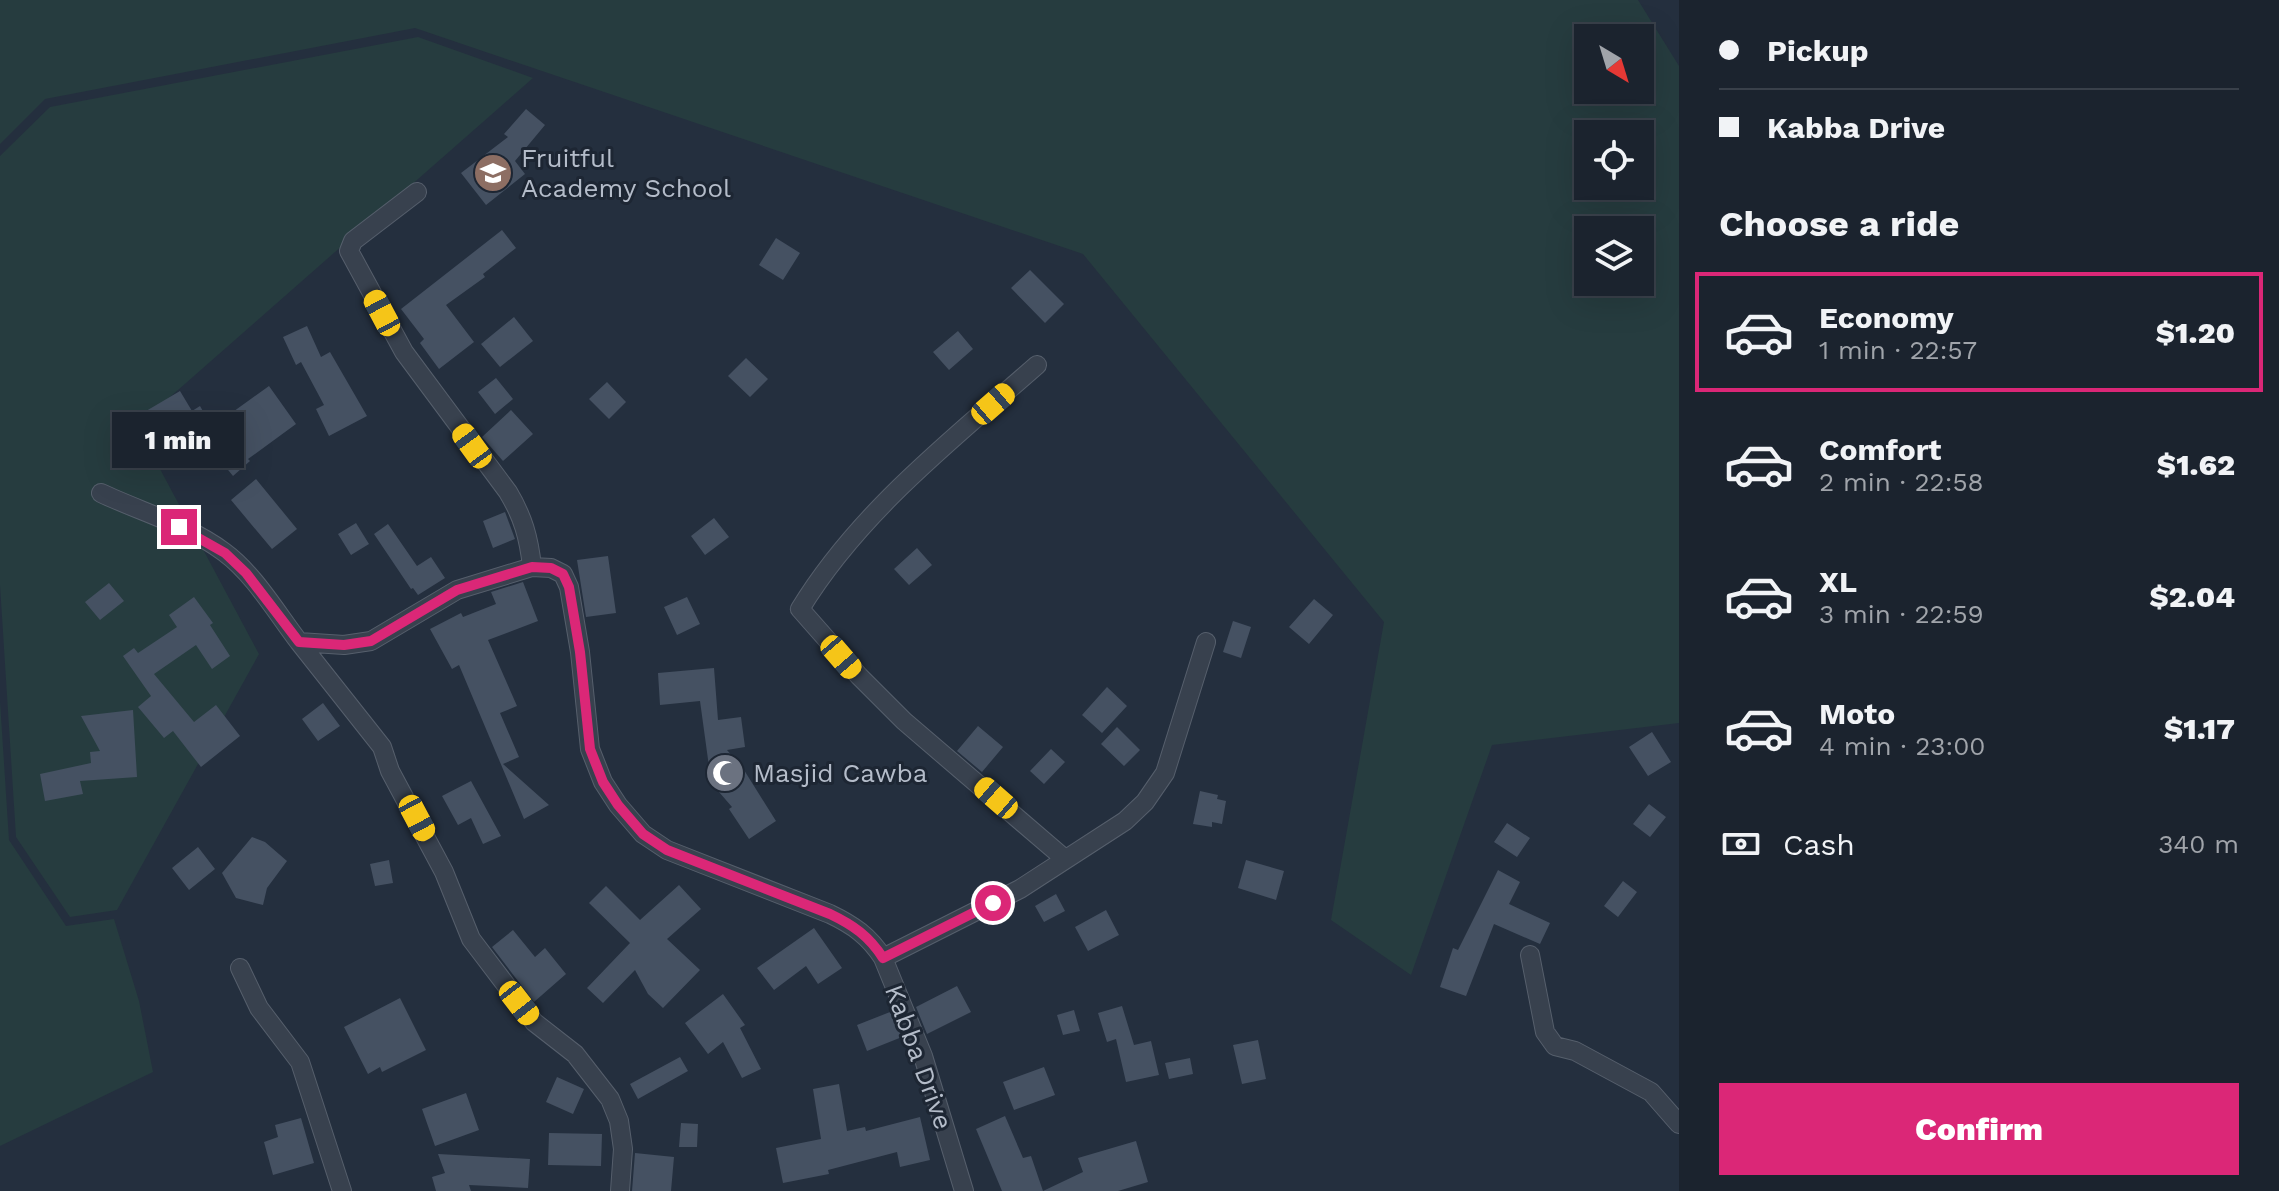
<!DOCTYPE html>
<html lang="en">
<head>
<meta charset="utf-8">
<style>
  :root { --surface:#1b232e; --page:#242b36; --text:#f1f3f6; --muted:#a0a4aa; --line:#39404a; --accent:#db2777 }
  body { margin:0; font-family:"Work Sans",sans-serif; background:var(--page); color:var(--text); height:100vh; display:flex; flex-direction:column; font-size:30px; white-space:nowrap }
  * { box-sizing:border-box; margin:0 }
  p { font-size:26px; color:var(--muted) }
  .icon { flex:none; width:44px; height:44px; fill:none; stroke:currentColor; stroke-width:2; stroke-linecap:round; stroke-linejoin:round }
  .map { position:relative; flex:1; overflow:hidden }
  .side { display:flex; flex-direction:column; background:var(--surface); width:600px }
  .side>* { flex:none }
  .guide { display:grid; align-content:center; height:176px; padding:0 40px; background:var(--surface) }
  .needle { width:52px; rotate:142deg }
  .buttons { position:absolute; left:1574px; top:24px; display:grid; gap:16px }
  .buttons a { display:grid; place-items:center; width:80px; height:80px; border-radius:0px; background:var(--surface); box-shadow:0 8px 32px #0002,0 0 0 2px var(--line); font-size:40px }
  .end { position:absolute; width:36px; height:36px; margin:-18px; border:10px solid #db2777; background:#fff; box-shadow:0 0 0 4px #fff }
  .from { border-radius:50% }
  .bubble { position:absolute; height:56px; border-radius:0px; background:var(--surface); box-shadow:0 8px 32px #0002,0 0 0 2px var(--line); font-size:26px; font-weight:800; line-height:56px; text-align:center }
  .car { position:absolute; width:24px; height:48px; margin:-24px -12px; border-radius:10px; box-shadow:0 0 6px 2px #0007; background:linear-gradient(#f5c518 24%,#345 0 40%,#f5c518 0 76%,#345 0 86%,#f5c518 0) }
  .guide b { display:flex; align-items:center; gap:28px; height:76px; font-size:30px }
  .guide b+b { border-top:2px solid var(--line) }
  .guide i { width:20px; height:20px; background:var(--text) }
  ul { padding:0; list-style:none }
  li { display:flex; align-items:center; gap:24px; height:120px; margin:0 16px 12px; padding:0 24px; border:4px solid transparent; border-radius:0px }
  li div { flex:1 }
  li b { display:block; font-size:30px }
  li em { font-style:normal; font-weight:800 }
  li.selected { border-color:var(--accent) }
  li>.icon { width:72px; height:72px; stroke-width:1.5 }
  h2 { padding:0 40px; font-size:36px; line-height:96px }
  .pay { display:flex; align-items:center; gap:20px; height:88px; padding:0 40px; font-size:30px }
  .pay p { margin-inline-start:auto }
  .button { display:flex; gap:16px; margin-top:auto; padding:16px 40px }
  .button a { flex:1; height:92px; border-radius:0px; background:var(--accent); color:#fff; font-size:32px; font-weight:800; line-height:92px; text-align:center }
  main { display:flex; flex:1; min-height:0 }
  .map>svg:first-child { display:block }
  .green { fill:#263c3f; fill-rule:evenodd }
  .building { fill:#455162 }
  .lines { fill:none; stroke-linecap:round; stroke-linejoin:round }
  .street-casing { stroke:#565f6c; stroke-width:20 }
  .street { stroke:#38414e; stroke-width:18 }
  .route { stroke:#db2777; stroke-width:10 }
  .labels { text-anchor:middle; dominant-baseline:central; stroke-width:6; stroke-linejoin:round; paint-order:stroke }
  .poi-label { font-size:26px; fill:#b4bcc9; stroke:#1d2633; text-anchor:start }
  .street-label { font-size:26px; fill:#b4bcc9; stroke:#1d2633 }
</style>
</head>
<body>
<main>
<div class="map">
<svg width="1679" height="1191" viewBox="0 0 1679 1191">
  <rect width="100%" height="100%" fill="#242f3e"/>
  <!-- green -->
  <path class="green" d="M0 0H1638L1679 66V723L1492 745 1411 975 1331 920 1384 622 1083 254 415 28 45 99 0 144ZM1640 38V90H1588V38ZM1640 134V186H1588V134ZM1640 230V282H1588V230Z
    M418 37 533 78 137 426 259 654 117 910 70 917 16 837 0 585V156L50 107Z
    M0 701 9 840 66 926 114 919 139 1001 153 1072 0 1146Z"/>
  <!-- building -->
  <path class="building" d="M526 109 545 125 515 161 525 174 486 205 461 173 508 137 504 134Z
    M502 230 516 248 483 274 485 277 446 305 474 342 439 369 420 343 424 339 401 309Z
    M776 238 800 253 783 280 759 265Z
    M1030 270 1064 304 1045 323 1011 288Z
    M514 317 533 341 500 367 481 344Z
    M307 326 321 357 330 352 367 416 329 436 316 409 324 405 301 362 296 365 283 337Z
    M958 331 973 349 949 370 933 352Z
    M746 358 768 379 750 397 728 376Z
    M496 378 513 399 495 414 478 392Z
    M607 382 626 402 609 419 589 399Z
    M269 386 296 424 248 459 250 461 233 476 211 449 188 468 156 429 152 431 141 414 180 391 192 411 200 406 212 427Z
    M511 410 533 434 503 461 482 437Z
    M256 479 297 529 272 549 231 500Z
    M505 512 515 539 493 548 483 521Z
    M714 518 729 537 705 555 691 536Z
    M356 523 369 544 351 555 338 534Z
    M388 524 417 566 431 557 445 578 418 595 413 588 411 589 374 534Z
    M917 548 932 565 909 585 894 569Z
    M608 556 616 613 586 617 577 560Z
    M523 582 538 621 488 640 517 706 500 713 519 757 503 764 549 805 524 819 459 665 452 669 430 629 461 613 463 617 496 604 491 592Z
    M109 583 124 601 100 620 85 602Z
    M194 597 213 623 210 625 230 656 212 669 196 645 154 674 194 722 216 705 240 736 201 767 173 731 164 738 138 707 151 696 123 656 134 648 138 653 177 627 169 615Z
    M687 597 700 624 677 635 664 607Z
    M1314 599 1333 615 1309 644 1289 627Z
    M1233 621 1251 627 1241 658 1223 652Z
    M714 668 718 720 741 717 745 747 727 750 744 770 776 821 749 839 729 809 732 807 706 777 710 774 700 701 660 705 658 673Z
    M1107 687 1127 706 1102 733 1082 715Z
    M323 703 340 726 318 741 302 719Z
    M133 710 137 777 80 781 83 794 45 801 40 774 91 763 90 752 100 751 81 716Z
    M978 726 1003 747 982 772 957 751Z
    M1117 727 1140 750 1124 766 1101 744Z
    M1652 732 1671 762 1648 776 1629 747Z
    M1051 749 1065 762 1044 784 1030 771Z
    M471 781 501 836 483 844 471 818 458 825 442 796Z
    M1200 791 1218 795 1217 799 1226 801 1222 824 1212 822V827L1193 824Z
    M1649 804 1666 817 1650 837 1633 824Z
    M1507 823 1530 838 1517 857 1494 842Z
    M252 837 265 842 287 861 267 888 263 905 236 898 222 873Z
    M198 847 215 869 189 890 172 868Z
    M389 860 393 883 375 886 370 864Z
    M1246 860 1284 871 1276 900 1238 888Z
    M1498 870 1520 882 1509 904 1550 923 1540 944 1494 924 1466 996 1440 987 1453 948 1458 950Z
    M1623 881 1637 892 1618 917 1604 906Z
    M679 885 701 909 667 939 700 970 663 1008 648 994 635 970 603 1003 587 988 630 943 589 903 606 886 640 920Z
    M1056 894 1065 911 1044 922 1035 906Z
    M1106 910 1119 935 1088 951 1075 927Z
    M814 928 842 968 818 984 806 966 774 990 757 968Z
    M513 930 535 957 545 948 566 974 534 1002 492 947Z
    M957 986 971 1012 927 1034 916 1007Z
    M723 994 745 1025 740 1028 761 1069 742 1078 723 1042 708 1054 685 1023Z
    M400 998 426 1050 382 1072 380 1067 368 1074 344 1027Z
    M1122 1006 1134 1045 1151 1041 1159 1075 1126 1082 1116 1039 1107 1042 1098 1013Z
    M1074 1010 1080 1031 1063 1035 1057 1015Z
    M890 1012 902 1037 867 1051 857 1025Z
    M1258 1040 1266 1079 1242 1084 1233 1045Z
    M680 1057 688 1071 638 1099 630 1084Z
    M1190 1058 1193 1074 1169 1079 1165 1063Z
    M1044 1067 1055 1095 1014 1110 1003 1082Z
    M557 1077 584 1089 573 1114 546 1102Z
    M839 1084 847 1131 865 1127 866 1131 920 1117 930 1160 900 1167 897 1152 828 1170 829 1174 783 1183 776 1148 821 1139 813 1089Z
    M466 1093 479 1130 435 1146 422 1109Z
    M1005 1116 1023 1158 1031 1156 1043 1191 1083 1172 1078 1158 1136 1141 1148 1182 1118 1191H1002L976 1129Z
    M301 1118 314 1163 273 1175 264 1142 278 1137 275 1125Z
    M681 1123 698 1124 697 1147H679Z
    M549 1133 602 1134 601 1166 548 1165Z
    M635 1153 674 1157 671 1191H632Z
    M438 1154 530 1159 528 1188 469 1185 471 1191H436L432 1177 445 1173Z"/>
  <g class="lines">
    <!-- street casing -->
    <g class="street-casing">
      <path id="street" d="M417 192 353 241 349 251 404 352 508 492C523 517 529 538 532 567
        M1037 365C953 439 859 512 800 609L859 676 904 721 1065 859
        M101 493C141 512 188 525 224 552 254 574 276 612 299 642L344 645 371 641 457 590 532 567 551 568 563 574 569 587 580 652 590 749 603 782 618 805 643 834 667 850 830 914C853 925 869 936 883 958L923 1056 964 1191
        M299 642 382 747 390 771 444 872 471 939 534 1022 575 1054 610 1099 619 1121 623 1149 620 1191
        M1530 955 1545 1032 1555 1046 1575 1051 1651 1092 1679 1124
        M883 958 1020 889 1125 821 1145 802 1165 773 1206 642
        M240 968 259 1008 300 1062 342 1191"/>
    </g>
    <!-- street -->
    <use href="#street" class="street"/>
  </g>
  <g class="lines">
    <!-- route -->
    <path class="route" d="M179 527 225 553 246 573 299 642 344 645 371 641 457 590 532 567 551 568 563 574 569 587 580 652 590 749 603 782 618 805 643 834 667 850 830 914C853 925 869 936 883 958L993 903"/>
  </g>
  <!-- icons -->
  <defs>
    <g id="school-disc" transform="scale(2)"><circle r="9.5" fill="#8d6e63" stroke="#1d2633"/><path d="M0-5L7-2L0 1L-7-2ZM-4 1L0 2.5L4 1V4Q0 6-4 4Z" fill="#fff"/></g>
    <g id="mosque-disc" transform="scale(2)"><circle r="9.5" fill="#6b7280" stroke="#1d2633"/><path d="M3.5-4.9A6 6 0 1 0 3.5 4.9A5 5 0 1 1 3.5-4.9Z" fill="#fff"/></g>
  </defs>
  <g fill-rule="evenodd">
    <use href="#school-disc" x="493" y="173"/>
    <use href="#mosque-disc" x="725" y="773"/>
  </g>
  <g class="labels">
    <!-- poi labels -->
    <g class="poi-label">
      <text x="521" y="158">Fruitful<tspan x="521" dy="30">Academy School</tspan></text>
      <text x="753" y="773">Masjid Cawba</text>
    </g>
    <!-- street labels -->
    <g class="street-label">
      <text transform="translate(919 1057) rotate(70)">Kabba Drive</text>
    </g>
  </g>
</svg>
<div class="buttons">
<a><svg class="needle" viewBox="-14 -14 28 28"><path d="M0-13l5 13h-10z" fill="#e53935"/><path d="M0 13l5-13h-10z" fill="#a0a4aa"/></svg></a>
<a><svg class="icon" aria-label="locate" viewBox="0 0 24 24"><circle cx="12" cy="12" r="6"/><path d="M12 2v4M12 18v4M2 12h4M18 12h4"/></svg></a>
<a><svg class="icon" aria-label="layers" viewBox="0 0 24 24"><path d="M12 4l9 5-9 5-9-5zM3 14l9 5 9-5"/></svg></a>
</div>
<i class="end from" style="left:993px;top:903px"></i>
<i class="end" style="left:179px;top:527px"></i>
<div class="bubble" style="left:112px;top:412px;width:132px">1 min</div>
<i class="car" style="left:382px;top:313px;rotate:332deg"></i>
<i class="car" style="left:993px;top:404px;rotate:49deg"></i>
<i class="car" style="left:472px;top:446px;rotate:324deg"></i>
<i class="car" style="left:841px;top:657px;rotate:139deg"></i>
<i class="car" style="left:996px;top:798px;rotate:311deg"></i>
<i class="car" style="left:417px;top:818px;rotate:152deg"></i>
<i class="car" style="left:519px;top:1003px;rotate:142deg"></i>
</div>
<section class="side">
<div class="guide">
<b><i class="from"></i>Pickup</b>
<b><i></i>Kabba Drive</b>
</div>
<h2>Choose a ride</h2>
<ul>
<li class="selected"><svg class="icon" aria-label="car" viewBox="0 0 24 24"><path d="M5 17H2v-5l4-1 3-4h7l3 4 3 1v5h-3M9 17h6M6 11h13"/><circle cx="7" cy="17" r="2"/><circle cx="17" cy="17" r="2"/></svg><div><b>Economy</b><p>1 min · 22:57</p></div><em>$1.20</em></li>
<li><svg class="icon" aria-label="car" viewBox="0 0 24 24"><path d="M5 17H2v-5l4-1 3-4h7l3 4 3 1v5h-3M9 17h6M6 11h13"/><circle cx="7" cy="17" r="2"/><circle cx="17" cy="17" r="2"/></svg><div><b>Comfort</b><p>2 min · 22:58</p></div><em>$1.62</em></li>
<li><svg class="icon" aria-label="car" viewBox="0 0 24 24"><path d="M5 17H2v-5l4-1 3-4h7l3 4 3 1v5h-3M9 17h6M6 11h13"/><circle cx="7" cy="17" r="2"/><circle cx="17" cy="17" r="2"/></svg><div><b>XL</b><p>3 min · 22:59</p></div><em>$2.04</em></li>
<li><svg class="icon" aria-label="car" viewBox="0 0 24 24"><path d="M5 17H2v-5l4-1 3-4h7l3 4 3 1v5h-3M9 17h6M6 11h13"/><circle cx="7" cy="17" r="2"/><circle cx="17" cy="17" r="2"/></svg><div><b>Moto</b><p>4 min · 23:00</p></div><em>$1.17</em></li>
</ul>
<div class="pay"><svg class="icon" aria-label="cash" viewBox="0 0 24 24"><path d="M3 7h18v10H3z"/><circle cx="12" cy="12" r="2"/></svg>Cash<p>340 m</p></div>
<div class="button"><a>Confirm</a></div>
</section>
</main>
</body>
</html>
